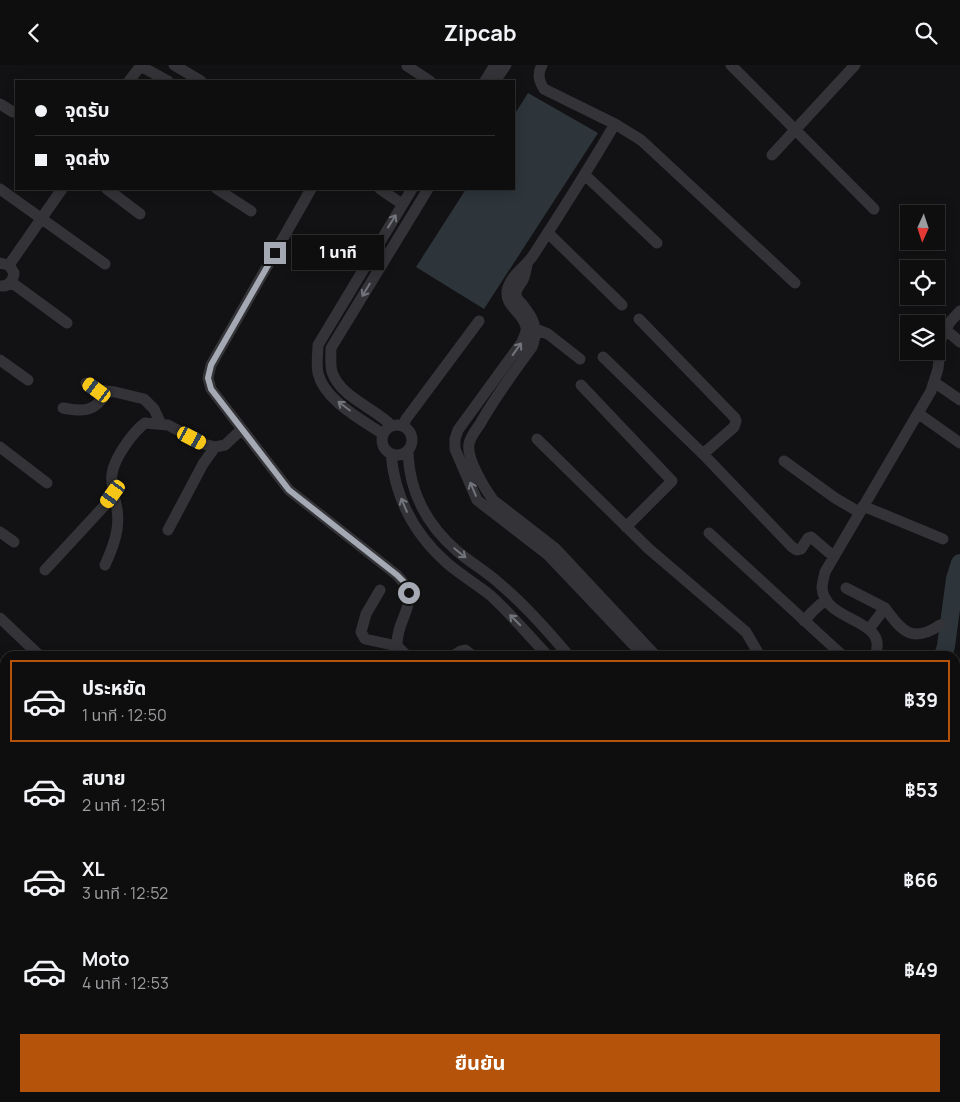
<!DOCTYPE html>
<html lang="th">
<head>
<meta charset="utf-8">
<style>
  :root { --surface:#0e0e0f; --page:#1c1c1d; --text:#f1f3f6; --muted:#9b9c9e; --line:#2e2e2f; --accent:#b45309 }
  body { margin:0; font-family:Manrope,"Noto Sans Thai",sans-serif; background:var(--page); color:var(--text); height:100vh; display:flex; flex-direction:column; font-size:19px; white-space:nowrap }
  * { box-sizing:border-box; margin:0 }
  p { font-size:16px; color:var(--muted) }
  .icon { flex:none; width:28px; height:28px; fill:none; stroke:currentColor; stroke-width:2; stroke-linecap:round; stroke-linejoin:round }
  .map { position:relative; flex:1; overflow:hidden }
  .panel { position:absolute; left:0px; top:586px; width:960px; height:451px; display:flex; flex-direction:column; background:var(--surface); border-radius:15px 15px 0 0; box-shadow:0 2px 12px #0003,0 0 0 1px var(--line) }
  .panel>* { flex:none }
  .banner { position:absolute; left:15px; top:15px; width:500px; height:110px; border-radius:0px; box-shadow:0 2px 12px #0003,0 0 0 1px var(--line); display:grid; align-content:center; height:110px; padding:0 20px; background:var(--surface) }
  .needle { width:32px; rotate:183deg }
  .fabs { position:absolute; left:900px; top:140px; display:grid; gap:10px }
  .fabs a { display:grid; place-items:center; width:45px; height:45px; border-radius:0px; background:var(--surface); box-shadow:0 2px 12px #0003,0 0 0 1px var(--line); font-size:25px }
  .end { position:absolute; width:22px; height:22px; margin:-11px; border:6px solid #a5a9b3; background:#111; box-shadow:0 0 0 2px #111 }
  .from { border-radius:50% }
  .bubble { position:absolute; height:35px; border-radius:0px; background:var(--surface); box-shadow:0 2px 12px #0003,0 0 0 1px var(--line); font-size:16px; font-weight:700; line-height:35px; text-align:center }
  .car { position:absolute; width:15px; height:30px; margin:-15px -8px; border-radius:6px; box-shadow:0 0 4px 1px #0007; background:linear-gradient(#f5c518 24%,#345 0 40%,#f5c518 0 76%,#345 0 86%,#f5c518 0) }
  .banner b { display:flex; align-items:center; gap:18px; height:48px; font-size:19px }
  .banner b+b { border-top:1px solid var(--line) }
  .banner i { width:12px; height:12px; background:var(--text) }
  ul { padding:9px 0 0; list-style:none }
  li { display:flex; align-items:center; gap:15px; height:82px; margin:0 10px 8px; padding:0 10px; border:2px solid transparent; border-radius:0px }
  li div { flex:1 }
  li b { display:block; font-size:19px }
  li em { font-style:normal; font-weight:700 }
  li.on { border-color:var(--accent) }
  li>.icon { width:45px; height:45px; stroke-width:1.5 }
  .primary-button { display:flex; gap:10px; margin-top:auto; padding:10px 20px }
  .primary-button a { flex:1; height:58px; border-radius:0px; background:var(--accent); color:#fff; font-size:20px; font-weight:700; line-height:58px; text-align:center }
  header { display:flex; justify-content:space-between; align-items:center; height:65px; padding:0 20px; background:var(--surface); font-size:22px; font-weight:700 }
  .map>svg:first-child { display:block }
  .water { fill:#2d353b }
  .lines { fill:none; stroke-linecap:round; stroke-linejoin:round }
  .river { stroke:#2d353b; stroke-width:18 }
  .minor { stroke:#343438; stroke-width:11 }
  .major { stroke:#505157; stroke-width:14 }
  .oneway { stroke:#72747c }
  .route { stroke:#a5a9b3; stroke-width:6 }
</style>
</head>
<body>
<header><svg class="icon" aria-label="back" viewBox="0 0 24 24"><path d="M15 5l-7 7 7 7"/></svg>Zipcab<svg class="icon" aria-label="search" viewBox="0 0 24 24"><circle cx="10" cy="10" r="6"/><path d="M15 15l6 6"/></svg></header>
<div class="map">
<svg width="960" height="1037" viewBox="0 0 960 1037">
  <rect width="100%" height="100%" fill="#121214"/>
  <!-- water -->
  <path class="water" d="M528 28 598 68 484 244 416 202 466 124H514V50Z"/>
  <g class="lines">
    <!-- river -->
    <path class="river" d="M943 591 946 581 955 514 960 498
      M781 1037 788 1032"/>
    <!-- minor -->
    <path class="minor" d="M174 0 201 16
      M542 0C537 9 539 16 544 24L615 59 641 75 795 218
      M731 0 874 144
      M407 1 430 16
      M129 16 139 3H144L168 16
      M485 16 495 0
      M495 16 506 0
      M0 39 13 47
      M615 59C589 103 562 146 534 189 527 201 512 209 508 222 502 241 523 246 526 262 527 267 524 272 522 277L458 365 455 374V384L477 435 548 490 644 591
      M772 90 855 0
      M585 110 657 178
      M0 124 105 199
      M107 124 140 149
      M217 124 251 146
      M311 124 211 300 208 313 211 324 289 425 397 510C424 538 396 550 397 581L407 591
      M380 124 402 139
      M548 168 622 240
      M0 198 9 200 14 208C13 216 9 222 0 221
      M527 199C526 205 525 210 523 215 520 220 516 223 516 229 516 233 519 236 522 239 534 254 539 264 532 282 514 307 495 332 480 359 476 365 470 372 469 379 466 393 485 424 493 435L555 483 656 591
      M9 200 62 124
      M11 217 67 258
      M639 254 735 353 736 356 734 362 703 389
      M530 262 548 269 580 294
      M946 265 960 277
      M603 292 703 389 792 482 797 485 801 484 808 473 811 472 833 491
      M0 295 28 315
      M934 317 960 335
      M86 318 97 325 115 327 144 334 154 344 161 359
      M581 320 672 416 626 462
      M63 343C84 347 95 347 107 327
      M919 349 960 378
      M382 375a15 15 0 1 1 30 0a15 15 0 1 1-30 0Z
      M392 361C374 342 341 333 332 307 330 300 331 291 331 283L428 124
      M403 361 406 354 479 256
      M383 369C362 355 324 335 318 308 316 299 318 289 318 280L412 124
      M537 374 649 484 746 567 760 591
      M0 382 47 418
      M408 386C409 427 427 460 457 486 471 498 487 507 500 519 525 540 548 566 569 591
      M391 389C395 433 414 469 447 498 461 510 476 519 490 530 511 549 529 571 548 591
      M784 396 835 433 859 447
      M863 441 943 474
      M168 465 203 399 215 382
      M0 467 14 477
      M709 468 843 591
      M105 500C116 476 123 455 113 429
      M45 505 106 439 113 429C113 423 111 415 112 409 114 393 133 367 145 358L168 360 204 379 215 382 225 380 242 364
      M846 523 885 543 869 564
      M380 525 366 549 361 567 365 574 397 581
      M885 543C902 566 912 579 940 560
      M0 553 40 591
      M804 556 812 547 826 534
      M453 591 461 586 465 585 473 591
      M875 591C890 552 825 559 822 523 822 518 824 512 825 507L931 326 938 304 941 274 950 257 960 246
      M0 654 5 659
      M0 898 5 902
      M955 930 960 929
      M955 1001 960 1003
      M0 1028 5 1021
      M258 1032 262 1037
      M622 1032 627 1037
      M636 1032 642 1037
      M695 1032 697 1037
      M244 1037 248 1032
      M599 1037 603 1032"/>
    <!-- major -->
    <path class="major" d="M0 800H5
      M955 806H960
      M0 819 5 818
      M955 823H960
      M0 850H5
      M955 851H960
      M0 866H5
      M955 867H960"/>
  </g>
  <!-- one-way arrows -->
  <defs><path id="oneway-shaft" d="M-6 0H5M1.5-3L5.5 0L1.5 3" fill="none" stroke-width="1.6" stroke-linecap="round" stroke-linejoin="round" transform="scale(1.25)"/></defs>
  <g class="oneway">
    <use href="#oneway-shaft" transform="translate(392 156) rotate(-58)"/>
    <use href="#oneway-shaft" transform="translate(366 225) rotate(121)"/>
    <use href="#oneway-shaft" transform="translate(517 284) rotate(-54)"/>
    <use href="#oneway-shaft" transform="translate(344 341) rotate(-143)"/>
    <use href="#oneway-shaft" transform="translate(473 424) rotate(-113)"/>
    <use href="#oneway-shaft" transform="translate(404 440) rotate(-113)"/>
    <use href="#oneway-shaft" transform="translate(460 488) rotate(39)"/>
    <use href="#oneway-shaft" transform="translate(515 555) rotate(-135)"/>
  </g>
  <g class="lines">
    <!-- route -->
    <path class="route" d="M275 188 211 300 208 313 211 324 289 425 397 510 405 518 409 528"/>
  </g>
</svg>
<div class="fabs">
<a><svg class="needle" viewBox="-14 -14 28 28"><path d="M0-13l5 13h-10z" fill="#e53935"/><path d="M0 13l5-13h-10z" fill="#9b9c9e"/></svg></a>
<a><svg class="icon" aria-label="locate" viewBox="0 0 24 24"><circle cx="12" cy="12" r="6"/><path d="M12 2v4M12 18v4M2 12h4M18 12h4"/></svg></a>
<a><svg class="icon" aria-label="layers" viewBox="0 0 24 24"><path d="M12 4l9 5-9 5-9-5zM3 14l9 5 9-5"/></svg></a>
</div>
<i class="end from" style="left:409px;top:528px"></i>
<i class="end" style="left:275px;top:188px"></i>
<div class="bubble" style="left:292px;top:170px;width:92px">1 นาที</div>
<i class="car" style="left:97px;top:325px;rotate:306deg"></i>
<i class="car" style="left:192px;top:373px;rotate:118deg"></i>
<i class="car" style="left:113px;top:429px;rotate:216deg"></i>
<div class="banner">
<b><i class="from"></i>จุดรับ</b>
<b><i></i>จุดส่ง</b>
</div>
<section class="panel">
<ul>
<li class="on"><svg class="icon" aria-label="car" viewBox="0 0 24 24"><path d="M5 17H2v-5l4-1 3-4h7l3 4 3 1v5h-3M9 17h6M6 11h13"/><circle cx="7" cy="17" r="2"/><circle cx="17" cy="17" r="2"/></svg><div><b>ประหยัด</b><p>1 นาที · 12:50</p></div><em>฿39</em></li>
<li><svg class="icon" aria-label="car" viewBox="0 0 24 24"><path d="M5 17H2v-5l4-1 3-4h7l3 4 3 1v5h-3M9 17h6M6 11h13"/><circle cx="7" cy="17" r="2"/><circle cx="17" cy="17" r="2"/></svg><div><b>สบาย</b><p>2 นาที · 12:51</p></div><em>฿53</em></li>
<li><svg class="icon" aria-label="car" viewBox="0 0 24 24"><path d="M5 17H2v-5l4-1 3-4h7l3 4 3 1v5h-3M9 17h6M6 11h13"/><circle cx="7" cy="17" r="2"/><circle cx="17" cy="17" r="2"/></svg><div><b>XL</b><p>3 นาที · 12:52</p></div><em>฿66</em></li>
<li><svg class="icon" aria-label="car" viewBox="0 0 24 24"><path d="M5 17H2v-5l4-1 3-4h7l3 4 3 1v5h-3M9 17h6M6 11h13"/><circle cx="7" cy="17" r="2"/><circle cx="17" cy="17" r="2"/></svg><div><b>Moto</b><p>4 นาที · 12:53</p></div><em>฿49</em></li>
</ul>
<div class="primary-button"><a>ยืนยัน</a></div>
</section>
</div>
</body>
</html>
